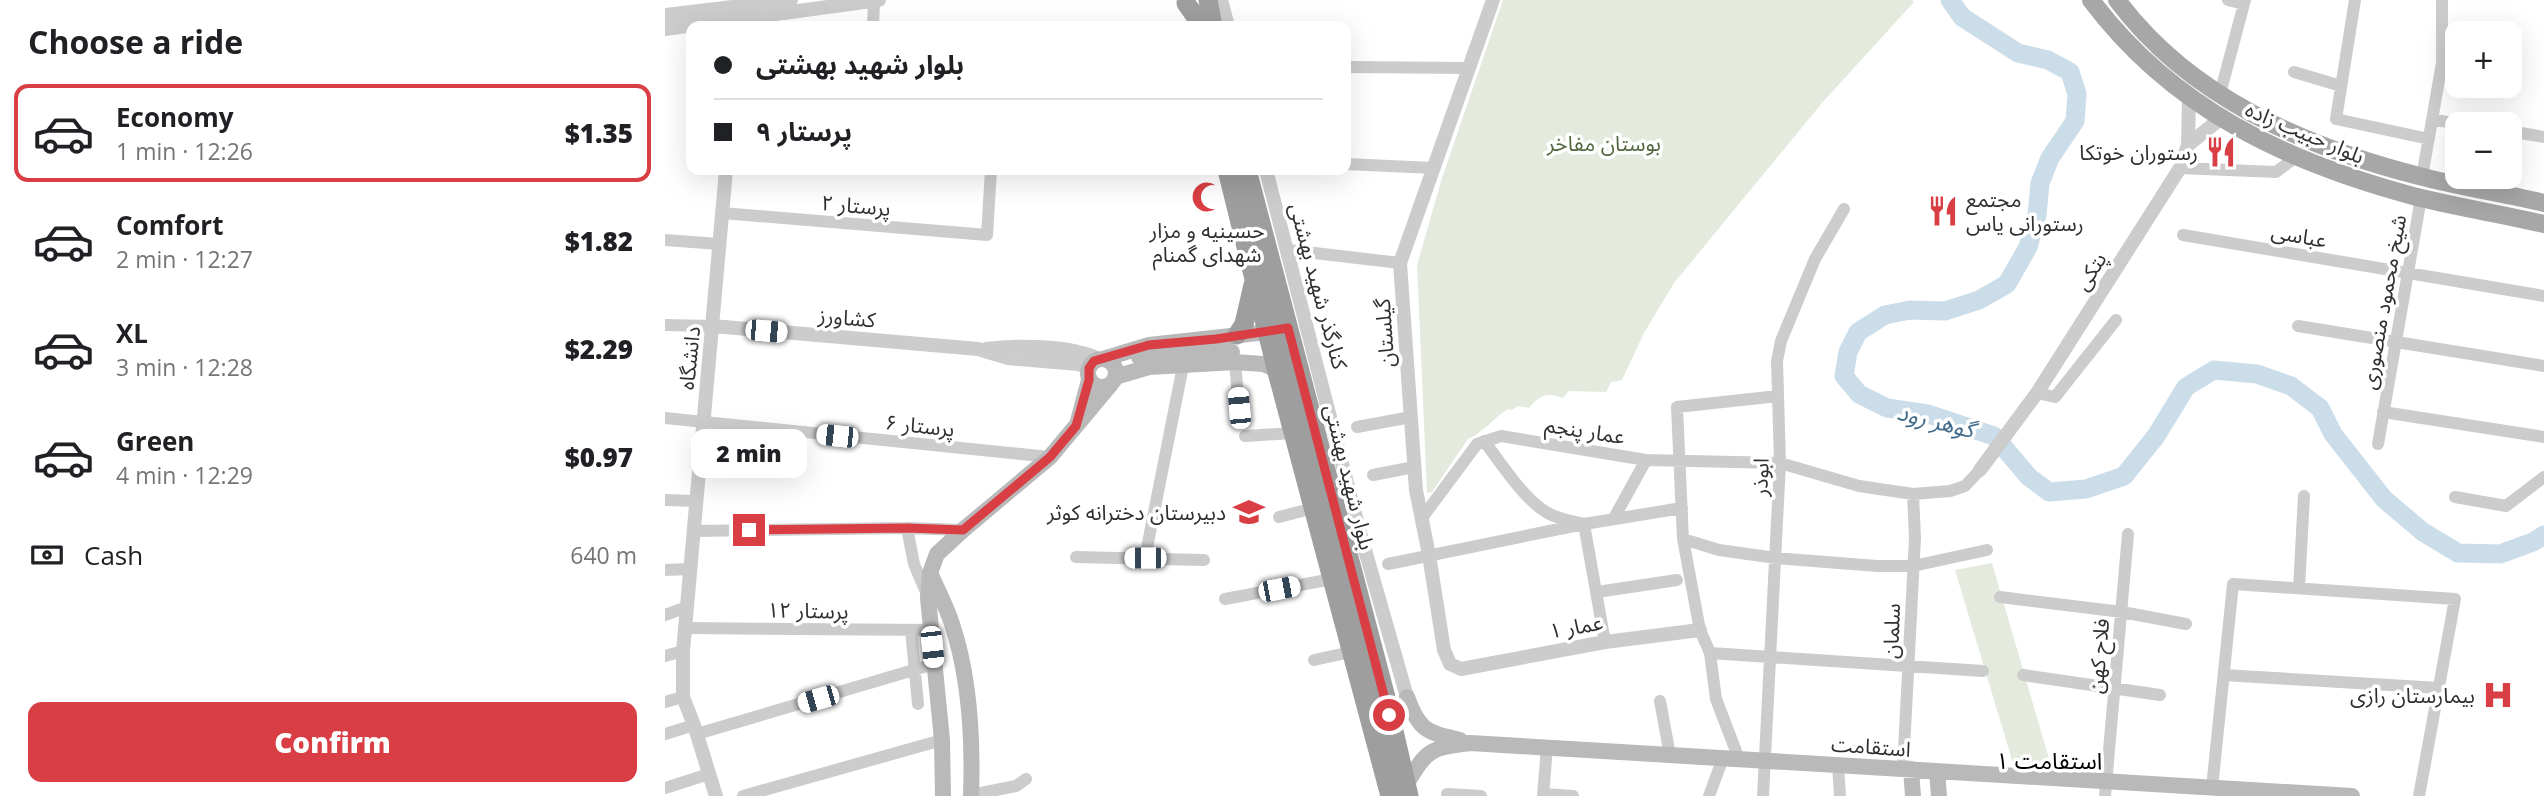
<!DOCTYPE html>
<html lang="en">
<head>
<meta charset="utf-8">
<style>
  :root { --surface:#fff; --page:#f2f2f2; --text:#202124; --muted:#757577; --line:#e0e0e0; --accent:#d83e44 }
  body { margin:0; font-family:"Open Sans","Noto Sans Arabic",sans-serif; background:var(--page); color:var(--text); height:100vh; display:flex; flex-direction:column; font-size:26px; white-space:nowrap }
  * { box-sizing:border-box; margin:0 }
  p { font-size:23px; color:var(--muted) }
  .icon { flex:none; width:38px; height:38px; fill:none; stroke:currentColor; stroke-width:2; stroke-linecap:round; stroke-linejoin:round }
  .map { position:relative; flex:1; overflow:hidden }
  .drawer { display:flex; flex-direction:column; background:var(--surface); width:665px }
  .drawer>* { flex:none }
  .hud { position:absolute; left:21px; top:21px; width:665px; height:154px; border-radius:14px; box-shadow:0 7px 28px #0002; display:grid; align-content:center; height:154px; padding:0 28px; background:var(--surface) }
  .fabs { position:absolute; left:1780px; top:21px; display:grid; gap:14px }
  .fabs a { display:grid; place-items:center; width:77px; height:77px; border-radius:14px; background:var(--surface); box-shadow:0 7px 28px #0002; font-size:35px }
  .end { position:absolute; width:32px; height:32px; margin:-16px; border:9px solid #d83e44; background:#fff; box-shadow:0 0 0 4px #fff }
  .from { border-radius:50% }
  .bubble { position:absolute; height:49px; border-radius:14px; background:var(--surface); box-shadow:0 7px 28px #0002; font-size:23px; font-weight:800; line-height:49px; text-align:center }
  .car { position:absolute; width:21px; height:42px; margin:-21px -10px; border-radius:9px; box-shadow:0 0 5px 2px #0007; background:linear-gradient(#fff 24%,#345 0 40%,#fff 0 76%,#345 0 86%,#fff 0) }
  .hud b { display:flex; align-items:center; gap:24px; height:66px; font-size:26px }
  .hud b+b { border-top:2px solid var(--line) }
  .hud i { width:18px; height:18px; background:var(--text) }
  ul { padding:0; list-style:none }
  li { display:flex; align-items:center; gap:21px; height:98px; margin:0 14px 10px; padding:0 14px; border:4px solid transparent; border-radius:14px }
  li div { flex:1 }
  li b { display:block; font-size:26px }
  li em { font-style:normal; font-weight:800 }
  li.active { border-color:var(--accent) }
  li>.icon { width:63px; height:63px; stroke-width:1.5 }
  h2 { padding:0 28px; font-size:32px; line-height:84px }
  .pay { display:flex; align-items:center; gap:18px; height:77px; padding:0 28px; font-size:26px }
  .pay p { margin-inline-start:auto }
  .cta { display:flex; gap:14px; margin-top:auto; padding:14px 28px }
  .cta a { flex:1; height:80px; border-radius:14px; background:var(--accent); color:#fff; font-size:28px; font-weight:800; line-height:80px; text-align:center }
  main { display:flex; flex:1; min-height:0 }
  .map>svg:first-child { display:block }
  .green { fill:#e4ebde }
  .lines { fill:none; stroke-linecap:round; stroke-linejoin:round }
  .river { stroke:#cbdde9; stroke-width:19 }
  .minor { stroke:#ccc; stroke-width:12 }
  .tertiary { stroke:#ccc; stroke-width:14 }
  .secondary { stroke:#b9b9b9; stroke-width:16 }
  .primary { stroke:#a7a7a7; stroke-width:18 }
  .trunk { stroke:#9e9e9e; stroke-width:19 }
  .trunk-bridge { stroke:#9e9e9e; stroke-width:19 }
  .route { stroke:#d83e44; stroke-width:9 }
  .labels { text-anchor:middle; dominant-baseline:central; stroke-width:7; stroke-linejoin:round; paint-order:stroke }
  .street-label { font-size:21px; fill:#2f2f2f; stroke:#fff }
  .park-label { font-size:21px; fill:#51673f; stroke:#fff }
  .poi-label { font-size:21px; fill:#2f2f2f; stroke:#fff; text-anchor:end }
  .water-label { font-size:23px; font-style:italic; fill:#436c8b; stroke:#fff }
  .neighbourhood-label { font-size:23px; fill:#000; stroke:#fff }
</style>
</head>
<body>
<main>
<section class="drawer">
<h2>Choose a ride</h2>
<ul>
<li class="active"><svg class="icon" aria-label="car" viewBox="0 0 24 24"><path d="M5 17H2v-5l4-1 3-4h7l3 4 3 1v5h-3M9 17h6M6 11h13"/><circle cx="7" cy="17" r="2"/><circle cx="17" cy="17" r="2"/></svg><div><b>Economy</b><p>1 min · 12:26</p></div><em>$1.35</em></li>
<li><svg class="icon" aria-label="car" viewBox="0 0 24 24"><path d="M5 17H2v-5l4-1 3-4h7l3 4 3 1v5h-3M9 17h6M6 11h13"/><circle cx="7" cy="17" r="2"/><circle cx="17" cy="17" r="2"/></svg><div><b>Comfort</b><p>2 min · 12:27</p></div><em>$1.82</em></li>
<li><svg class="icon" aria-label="car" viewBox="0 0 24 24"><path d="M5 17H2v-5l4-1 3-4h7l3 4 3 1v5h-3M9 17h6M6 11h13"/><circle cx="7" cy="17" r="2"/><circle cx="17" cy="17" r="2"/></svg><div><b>XL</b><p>3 min · 12:28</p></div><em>$2.29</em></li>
<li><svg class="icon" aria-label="car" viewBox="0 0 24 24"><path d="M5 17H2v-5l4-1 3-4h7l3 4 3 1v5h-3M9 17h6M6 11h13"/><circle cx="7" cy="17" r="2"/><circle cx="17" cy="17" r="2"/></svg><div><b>Green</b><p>4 min · 12:29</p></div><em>$0.97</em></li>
</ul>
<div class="pay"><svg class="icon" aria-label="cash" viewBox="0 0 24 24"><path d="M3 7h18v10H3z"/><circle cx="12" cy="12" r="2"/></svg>Cash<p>640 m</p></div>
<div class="cta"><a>Confirm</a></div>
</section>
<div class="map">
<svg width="1879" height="796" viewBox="0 0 1879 796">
  <rect width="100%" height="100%" fill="#fff"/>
  <!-- green -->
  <path class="green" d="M838 0H1247L1249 2 1157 103 1009 283 979 333 957 380 946 382 941 392 904 391 898 398C882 392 875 395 864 408L853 406 847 410 843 409C828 418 818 433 803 439L767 492 762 493 752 265 777 178Z
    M1327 563 1387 769 1350 770 1290 570Z"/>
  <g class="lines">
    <!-- river -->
    <path class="river" d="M1285 0 1297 17 1353 53 1383 60 1405 72 1412 94 1410 121 1385 158 1375 183 1372 215 1363 247 1342 284 1314 300 1280 311 1245 310 1220 315 1193 332 1183 352 1179 376 1194 394 1222 408 1263 414 1329 436 1364 477 1384 492 1421 489 1459 476 1491 436 1521 387 1549 370 1592 374 1626 386 1655 408 1668 434 1719 499 1758 532 1793 553 1835 554 1868 542 1879 535"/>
    <!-- minor -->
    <path class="minor" d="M1563 0 1579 4
      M1690 0 1671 119 1764 139
      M208 26 209 1
      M681 67 804 68
      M1629 72 1676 86
      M1555 94 1580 0
      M1768 120 1798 124
      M1844 131 1879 137
      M681 164 768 168
      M1515 168 1611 172 1631 157
      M1757 177 1777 63V0
      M57 213 322 235 326 170
      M1518 235 1879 296
      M0 240 54 244
      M624 250 735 263
      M0 325 48 326
      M1633 326 1879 366
      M570 362 574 408
      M1372 393 1390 397 1451 320
      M1718 412 1879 437
      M0 418 385 457
      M692 427 746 417
      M580 436 628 433
      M819 441C836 463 858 498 881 512 892 519 907 521 919 524L1017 508
      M1713 444 1756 198
      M708 475 749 467
      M1790 497 1841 506 1879 477
      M0 500 31 501
      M614 517 649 508
      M757 518 812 444 836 436 981 460 1115 463 1194 486 1248 494 1285 491 1300 486 1315 470
      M949 518 981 460
      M242 528 249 564 263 597
      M29 531 242 528 298 530
      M1018 539 1054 550 1111 558 1212 566H1248L1322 550
      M411 557 539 560
      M480 558 518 366
      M723 564 919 524 940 642
      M0 570 25 569
      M1634 588 1639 496
      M932 592 1012 580
      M1335 597 1457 612 1521 624
      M560 599 667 579
      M0 615 22 607
      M20 628 265 630
      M246 630 253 704
      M1045 653 1318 671
      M0 656 18 651
      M649 660 686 652
      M1358 675 1495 695
      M1559 675 1774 688
      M995 701 1005 755
      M0 702 18 697
      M0 734 29 725
      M32 734 269 664
      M1074 759 1051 699 1045 653 1035 630 1018 539 1012 407 1113 396
      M1173 765 1175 796
      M1238 769 1250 538 1248 494
      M0 788 44 774
      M1547 788 1568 584 1790 599 1754 796
      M782 794 816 796
      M879 794 908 796
      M306 795 351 786 361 779
      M78 796 277 740
      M878 796 882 747
      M1044 796 1058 758
      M1098 796 1115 463 1112 361 1116 341 1150 259 1179 209
      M1440 796 1463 534"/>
    <!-- tertiary -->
    <path class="tertiary" d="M556 0 563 26
      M828 0 735 263 751 490 764 555 779 650 785 664 796 669 940 642 1035 630
      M0 15 126 0
      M0 29 214 0
      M1523 145 1555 119
      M601 170 694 529 742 697
      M48 326 313 349 343 358 413 364 424 368
      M321 349C353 345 405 345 434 359
      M1315 470 1372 393 1515 168 1523 145 1524 97
      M51 796 29 725 18 697V651L61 170"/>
    <!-- secondary -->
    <path class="secondary" d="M474 357 567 352
      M423 373a14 14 0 1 1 28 0a14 14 0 1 1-28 0Z
      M438 359 484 345 602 332
      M450 377 484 367 570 362 598 364 612 370
      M413 421 424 380
      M266 575C273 591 282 608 287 624 305 678 308 740 306 796
      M742 697C754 731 762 732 795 740
      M1246 769 1248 796
      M1272 771 1274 796
      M741 785C762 750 764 748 805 743L1687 796
      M278 796 277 740 263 598 265 573 272 554 298 530 385 457 446 384"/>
    <!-- primary -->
    <path class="primary" d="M1426 0C1507 108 1621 162 1748 196 1791 207 1836 214 1879 224
      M1452 0C1524 97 1640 147 1754 176 1795 187 1838 193 1879 203"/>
    <!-- trunk -->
    <path class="trunk" d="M543 0 548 26
      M521 3 537 26
      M562 170 613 376 725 796
      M582 170 723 705 744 796
      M572 335 579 324 588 285"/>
    <!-- trunk-bridge -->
    <path class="trunk-bridge" d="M572 170 618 353 731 783 732 796"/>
  </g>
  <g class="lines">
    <!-- route -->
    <path class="route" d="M84 530 242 528 298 530 385 457 411 426 424 380V368L429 361 484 345 551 339 623 328 724 715"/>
  </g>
  <!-- icons -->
  <defs>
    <g id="restaurant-bare" transform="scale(2.415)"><path d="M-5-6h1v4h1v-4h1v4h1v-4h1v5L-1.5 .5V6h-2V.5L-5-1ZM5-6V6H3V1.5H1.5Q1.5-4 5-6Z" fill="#d83e44" stroke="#fff" stroke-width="2.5" paint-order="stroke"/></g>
    <g id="mosque-bare" transform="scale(2.415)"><path d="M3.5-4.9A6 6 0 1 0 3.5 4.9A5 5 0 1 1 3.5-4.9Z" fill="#d83e44" stroke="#fff" stroke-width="2.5" paint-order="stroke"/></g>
    <g id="school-bare" transform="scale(2.415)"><path d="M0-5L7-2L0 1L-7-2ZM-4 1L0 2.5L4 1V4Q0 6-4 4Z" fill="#d83e44" stroke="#fff" stroke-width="2.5" paint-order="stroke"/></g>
    <g id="hospital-bare" transform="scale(2.415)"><path d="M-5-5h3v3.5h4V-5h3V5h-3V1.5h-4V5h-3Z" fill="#d83e44" stroke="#fff" stroke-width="2.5" paint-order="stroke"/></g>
  </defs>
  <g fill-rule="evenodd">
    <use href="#restaurant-bare" x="1556" y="152"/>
    <use href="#mosque-bare" x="542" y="197"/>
    <use href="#restaurant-bare" x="1278" y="211"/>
    <use href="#school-bare" x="584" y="512"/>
    <use href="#hospital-bare" x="1833" y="695"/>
  </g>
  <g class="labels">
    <!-- street labels -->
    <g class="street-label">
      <text transform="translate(1640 132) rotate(23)">بلوار حبیب زاده</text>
      <text transform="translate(191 205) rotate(5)">پرستار ۲</text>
      <text transform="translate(1634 235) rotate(10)">عباسی</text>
      <text transform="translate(1425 271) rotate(-58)">پتکی</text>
      <text transform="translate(654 286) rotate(75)">کنارگذر شهید بهشتی</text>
      <text transform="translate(1718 302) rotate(-80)">شیخ محمود منصوری</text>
      <text transform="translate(182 317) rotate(5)">کشاورز</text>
      <text transform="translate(719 333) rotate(-94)">گیلستان</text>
      <text transform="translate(24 358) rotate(-84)">دانشگاه</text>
      <text transform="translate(255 425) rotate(6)">پرستار ۶</text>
      <text transform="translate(920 430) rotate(9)">عمار پنجم</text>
      <text transform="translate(685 477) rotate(76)">بلوار شهید بهشتی</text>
      <text transform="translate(1095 477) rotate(-88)">ابوذر</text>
      <text transform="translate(143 610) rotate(1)">پرستار ۱۲</text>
      <text transform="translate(911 626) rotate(-10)">عمار ۱</text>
      <text transform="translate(1226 631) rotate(-88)">سلمان</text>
      <text transform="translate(1433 656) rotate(-85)">فلاح کهن</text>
      <text transform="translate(1206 746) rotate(4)">استقامت</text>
    </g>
    <!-- park labels -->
    <g class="park-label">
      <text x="939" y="143">بوستان مفاخر</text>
    </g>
    <!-- poi labels -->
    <g class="poi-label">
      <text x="1533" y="152">رستوران خوتکا</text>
      <text x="1301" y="199" text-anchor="start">مجتمع<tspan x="1301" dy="24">رستورانی یاس</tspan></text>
      <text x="542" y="230" text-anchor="middle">حسینیه و مزار<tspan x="542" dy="24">شهدای گمنام</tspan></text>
      <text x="561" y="512">دبیرستان دخترانه کوثر</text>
      <text x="1810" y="695">بیمارستان رازی</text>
    </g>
    <!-- water labels -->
    <g class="water-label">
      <text transform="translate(1271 420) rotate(14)">گوهر رود</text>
    </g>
    <!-- neighbourhood labels -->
    <g class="neighbourhood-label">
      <text x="1384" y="760">استقامت ۱</text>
    </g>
  </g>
</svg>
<div class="fabs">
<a>+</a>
<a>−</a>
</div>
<i class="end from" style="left:724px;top:715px"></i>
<i class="end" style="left:84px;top:530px"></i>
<div class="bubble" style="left:26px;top:429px;width:116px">2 min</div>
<i class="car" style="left:101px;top:331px;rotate:95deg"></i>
<i class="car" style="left:574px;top:408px;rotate:355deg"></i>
<i class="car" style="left:172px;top:436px;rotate:276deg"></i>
<i class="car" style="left:480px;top:558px;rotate:270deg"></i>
<i class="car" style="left:614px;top:589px;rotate:79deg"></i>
<i class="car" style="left:267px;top:647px;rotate:174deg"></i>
<i class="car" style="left:153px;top:699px;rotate:254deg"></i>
<div class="hud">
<b><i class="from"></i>بلوار شهید بهشتی</b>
<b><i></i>پرستار ۹</b>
</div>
</div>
</main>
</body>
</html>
